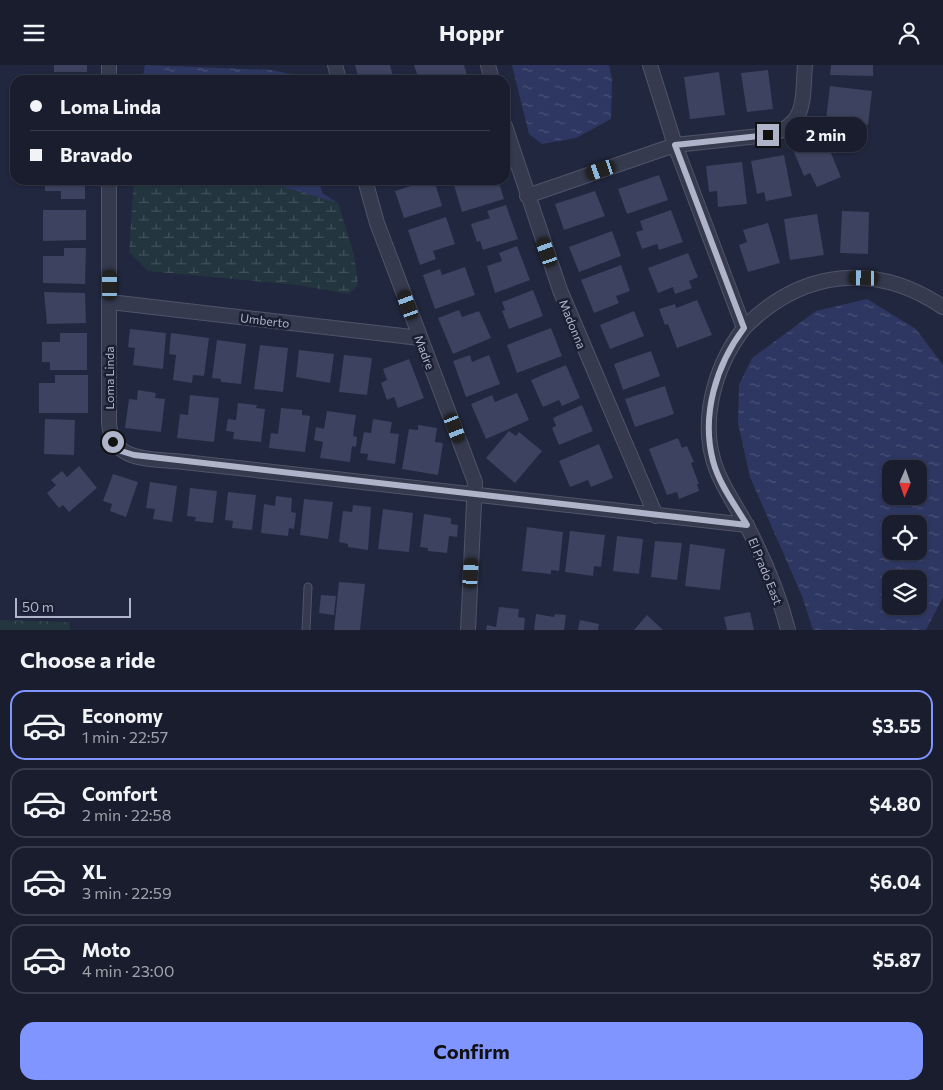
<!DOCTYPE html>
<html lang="en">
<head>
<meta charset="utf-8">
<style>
  :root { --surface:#191d2e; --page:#222636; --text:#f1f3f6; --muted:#9fa2aa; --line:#373b4a; --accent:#8095ff }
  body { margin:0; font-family:Commissioner,sans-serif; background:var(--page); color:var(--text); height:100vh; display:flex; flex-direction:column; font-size:19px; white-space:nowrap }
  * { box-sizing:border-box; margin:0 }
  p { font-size:16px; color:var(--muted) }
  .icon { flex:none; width:28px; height:28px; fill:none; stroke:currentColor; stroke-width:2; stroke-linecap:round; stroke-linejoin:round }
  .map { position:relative; height:565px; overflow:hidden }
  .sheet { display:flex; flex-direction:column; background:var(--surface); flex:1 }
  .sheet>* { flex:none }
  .banner { position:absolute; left:10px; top:10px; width:500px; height:110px; border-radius:15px; box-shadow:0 1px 4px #0004,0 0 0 1px var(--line); display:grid; align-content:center; height:110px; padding:0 20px; background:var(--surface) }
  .needle { width:32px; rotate:182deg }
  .controls { position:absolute; left:882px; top:395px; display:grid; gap:10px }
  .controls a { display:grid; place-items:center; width:45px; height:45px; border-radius:10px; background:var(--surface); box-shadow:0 1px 4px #0004,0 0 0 1px var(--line); font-size:25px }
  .scale { position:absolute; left:15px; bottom:12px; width:116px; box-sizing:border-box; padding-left:5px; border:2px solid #b0b4ca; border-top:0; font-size:14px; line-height:18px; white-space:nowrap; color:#b0b4ca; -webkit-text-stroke:4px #1a1f33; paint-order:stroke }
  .end { position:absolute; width:22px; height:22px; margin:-11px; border:6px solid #b0b4ca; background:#111; box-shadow:0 0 0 2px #111 }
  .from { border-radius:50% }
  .bubble { position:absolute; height:35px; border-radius:15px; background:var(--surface); box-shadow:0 1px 4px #0004,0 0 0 1px var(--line); font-size:16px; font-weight:700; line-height:35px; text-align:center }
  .car { position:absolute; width:15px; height:30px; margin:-15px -8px; border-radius:6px; box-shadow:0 0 4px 1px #0007; background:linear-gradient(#222 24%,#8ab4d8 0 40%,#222 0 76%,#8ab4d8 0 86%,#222 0) }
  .banner b { display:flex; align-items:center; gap:18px; height:48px; font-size:19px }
  .banner b+b { border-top:1px solid var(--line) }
  .banner i { width:12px; height:12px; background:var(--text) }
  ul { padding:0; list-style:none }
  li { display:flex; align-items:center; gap:15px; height:70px; margin:0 10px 8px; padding:0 10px; border:2px solid var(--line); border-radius:15px }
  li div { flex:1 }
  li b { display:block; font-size:19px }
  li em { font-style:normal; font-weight:700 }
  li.active { border-color:var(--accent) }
  li>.icon { width:45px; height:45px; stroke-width:1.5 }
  h2 { padding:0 20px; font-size:22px; line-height:60px }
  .primary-button { display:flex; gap:10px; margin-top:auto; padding:10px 20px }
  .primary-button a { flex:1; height:58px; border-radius:15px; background:var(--accent); color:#111; font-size:20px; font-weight:700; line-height:58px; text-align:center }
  header { display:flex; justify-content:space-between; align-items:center; height:65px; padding:0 20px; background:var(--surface); font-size:22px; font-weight:700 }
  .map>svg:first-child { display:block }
  .forest { fill:url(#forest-crowns) }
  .wetland { fill:url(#wetland-marsh) }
  .water { fill:url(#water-ripples); fill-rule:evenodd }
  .building { fill:#3c425f }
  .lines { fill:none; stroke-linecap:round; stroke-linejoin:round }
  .service-casing { stroke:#505469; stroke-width:9 }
  .minor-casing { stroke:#505469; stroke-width:16 }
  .service { stroke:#353a4e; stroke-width:7 }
  .minor { stroke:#353a4e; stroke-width:14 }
  .route { stroke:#b0b4ca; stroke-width:6 }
  .labels { text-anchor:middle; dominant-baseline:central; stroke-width:5; stroke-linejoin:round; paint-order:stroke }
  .street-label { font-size:12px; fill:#b0b4ca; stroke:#1a1f33 }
</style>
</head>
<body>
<header><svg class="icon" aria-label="menu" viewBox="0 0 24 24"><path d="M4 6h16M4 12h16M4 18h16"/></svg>Hoppr<svg class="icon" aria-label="person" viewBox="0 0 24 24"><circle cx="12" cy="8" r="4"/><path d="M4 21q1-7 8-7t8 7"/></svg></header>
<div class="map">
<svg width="943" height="565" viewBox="0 0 943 565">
  <defs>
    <pattern id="forest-crowns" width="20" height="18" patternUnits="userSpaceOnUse" patternTransform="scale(1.25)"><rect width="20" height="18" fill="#23363f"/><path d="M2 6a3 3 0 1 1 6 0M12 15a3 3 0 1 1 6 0" fill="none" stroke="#405159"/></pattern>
    <pattern id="wetland-marsh" width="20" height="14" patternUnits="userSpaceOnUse" patternTransform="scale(1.25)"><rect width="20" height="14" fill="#23363f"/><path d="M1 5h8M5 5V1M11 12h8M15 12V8" fill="none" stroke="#405159"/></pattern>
    <pattern id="water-ripples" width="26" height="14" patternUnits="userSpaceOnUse" patternTransform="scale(1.25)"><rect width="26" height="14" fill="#2e3761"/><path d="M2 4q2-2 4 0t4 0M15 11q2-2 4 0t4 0" fill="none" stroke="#4a5276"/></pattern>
  </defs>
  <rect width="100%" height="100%" fill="#21273e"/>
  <!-- forest -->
  <path class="forest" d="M0 555 70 557V565H0Z"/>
  <!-- wetland -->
  <path class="wetland" d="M134 115H260L338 138 354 190 358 220 349 229 298 220 148 206 129 187Z"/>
  <!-- water -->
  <path class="water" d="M145 0 271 5 291 9 298 15H142Z
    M512 0H609L612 14 611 54 576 73 542 79 529 69Z
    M260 115H319L322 128 338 138Z
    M867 234 916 264 943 300V532L926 565H813L802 531 750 412 738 358 739 320 752 293 816 246ZM891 404H919V431H891ZM891 459H919V486H891ZM891 514H919V541H891Z"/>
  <!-- building -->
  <path class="building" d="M54 0H87V7H54Z
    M355 0H390L394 15H359Z
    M414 0H464L467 11 452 15H419Z
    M831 0H873V11L830 10Z
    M768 5 773 44 747 47 741 8Z
    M719 7 725 50 690 54 684 12Z
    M86 12V15H39V13Z
    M830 21 872 26 868 60 826 55Z
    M825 74 841 112 817 122 810 108 804 111 794 87Z
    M784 90 792 131 766 136 764 127 757 129 751 96Z
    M742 97 747 139 718 142 717 126 709 127 706 101Z
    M659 110 668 135 627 149 618 124Z
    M45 115H85V134H61V126H45Z
    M430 115H434L442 141 404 153 395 126Z
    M469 115H498L504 134 462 147 454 120Z
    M595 126 605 151 564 165 555 139Z
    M506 140 518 174 483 185 480 176 477 177 471 159 490 153 487 146Z
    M43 145H86V175L43 176Z
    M671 145 683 177 659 185 657 179 642 184 636 167 643 165 640 156Z
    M842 146 869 147 868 189 840 188Z
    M817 149 824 190 790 195 784 154Z
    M446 152 455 179 433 186 436 194 420 200 408 165Z
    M768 158 780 198 748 207 739 180 747 177 743 165Z
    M612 166 621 191 579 207 569 182Z
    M517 181 530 215 495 228 487 201 502 196 499 188Z
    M64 183H86L85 219 43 218V191H64Z
    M688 188 698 212 689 216 692 223 675 229 673 222 658 228 648 203Z
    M621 200 630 226 616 231 619 238 594 248 581 215Z
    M465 202 475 230 435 244 423 210 440 204 442 210Z
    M533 225 543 251 509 264 502 246 505 245 502 237Z
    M44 227 85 228 86 258 47 259Z
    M697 235 712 270 677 283 668 259 665 260 659 244 675 239 676 243Z
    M459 245 462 252 479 246 491 273 453 289 438 253Z
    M634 246 644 271 610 284 600 260Z
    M551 263 562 291 517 308 507 280Z
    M130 264 166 268 163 304 133 300 135 283 128 282Z
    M60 268H87V305H50V297H42V277H60Z
    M171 268 209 273 204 311 193 310 192 318 173 315 176 290 169 289Z
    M217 275 246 279 241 319 221 317V314L212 313Z
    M260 280 288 283 283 327 254 324Z
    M299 285 334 289 330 318 296 312Z
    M651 286 660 311 623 325 614 299Z
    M344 290 372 293 367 330 339 327Z
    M470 290 472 297 489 290 500 319 466 332 453 296Z
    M409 294 424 333 398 343 394 332 387 335 381 318 387 315 383 304Z
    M566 300 580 333 562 341 559 335 543 342 531 315Z
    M55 310H88V348H39V318H55Z
    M665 321 674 349 635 362 625 334Z
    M138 325 156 328 155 333 165 334 161 367 125 363 129 334 137 335Z
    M517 328 529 355 486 374 471 339 492 330 495 337Z
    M190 330 219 333 214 377 177 373 180 349 188 350Z
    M238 338 257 340 256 343 265 344 261 377 233 374 234 367 226 366 228 354 236 355Z
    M582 340 593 366 559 380 552 363 556 361 553 353Z
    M281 343 302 345V350L310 351 305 387 269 383 271 368 278 369Z
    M327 346 356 350 353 371 357 372 356 382 352 381 350 397 320 393 323 377 314 375 316 362 324 364Z
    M45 354 75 355 74 390 44 389Z
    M373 354 392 357 390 368 399 369 395 399 367 395 368 389 360 388 364 367 371 368Z
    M418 360 437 363 435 377 443 378 438 410 402 404 409 364 418 365Z
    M509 366 516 371 519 367 542 386 515 418 486 393Z
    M678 373 682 383 687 381 694 397 691 398 699 419H697L699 426 679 434 677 427 667 430 649 384Z
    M599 379 613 413 591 422 588 415 570 422 559 396Z
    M79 401 97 423 69 447 63 440 59 443 47 428 56 420 51 415 62 406 67 412Z
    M113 409 138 417 126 452 110 446 112 439 103 436Z
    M150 417 177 421 172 457 153 454 155 444 146 443Z
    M190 423 217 426 213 458 195 456 196 452 187 451Z
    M228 427 256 430 252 465 232 463 233 456 225 455Z
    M276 431 292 433 291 447 296 448 294 464 289 463 288 471 261 468 264 439 275 441Z
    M304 434 333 437 328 474 300 470Z
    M353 440 371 442 368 485 348 482V479L339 477 343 446 352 447Z
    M383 444 413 448 409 487 378 484Z
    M424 449 451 453V459L458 460 457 472 449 471 447 488 428 486V483L420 482Z
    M527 462 563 467 559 506 551 505V509L522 506Z
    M570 466 605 470 601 502 594 501 593 511 565 507Z
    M617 471 643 474 639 509 613 506Z
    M655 476 682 478 677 515 651 512Z
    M690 479 725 484 720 525 685 521Z
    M339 517 365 519 360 565H334Z
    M321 530 336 531 334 550 319 548Z
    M499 542 519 544 518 552 525 553 524 565H486L487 560 496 562Z
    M750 547 754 565H727L724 552Z
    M536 549 554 552 555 549 566 550 564 565H534Z
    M647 550 663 565H634Z
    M580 555 599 559 598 565H578Z"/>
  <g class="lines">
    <!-- service casing -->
    <g class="service-casing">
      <path id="service" d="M306 565 308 522"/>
    </g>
    <!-- minor casing -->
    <g class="minor-casing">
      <path id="minor" d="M109 0V15
        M335 0 339 15
        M488 0 492 15
        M650 0 675 80 744 263C714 302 698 359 717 406 725 426 738 444 748 463 765 496 779 529 788 565
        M505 61 560 225 656 451
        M109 115V358C112 399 152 393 184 397L747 460
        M365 115 377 158 475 417 468 565
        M527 131 675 80 768 70C808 60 802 34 805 0
        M110 237 420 273
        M744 263C801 205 875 196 943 242"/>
    </g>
    <!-- service -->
    <use href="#service" class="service"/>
    <!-- minor -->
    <use href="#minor" class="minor"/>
  </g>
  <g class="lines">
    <!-- route -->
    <path class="route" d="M113 377 121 386 134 390 747 460C735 440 719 419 713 396 701 350 716 300 744 263L675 80 768 70"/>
  </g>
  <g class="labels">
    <!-- street labels -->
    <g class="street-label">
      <text transform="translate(265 255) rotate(7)">Umberto</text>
      <text transform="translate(573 259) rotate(68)">Madonna</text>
      <text transform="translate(425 287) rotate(69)">Madre</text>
      <text transform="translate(109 313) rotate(-90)">Loma Linda</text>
      <text transform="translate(766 506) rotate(68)">El Prado East</text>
    </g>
  </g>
</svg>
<div class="controls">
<a><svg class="needle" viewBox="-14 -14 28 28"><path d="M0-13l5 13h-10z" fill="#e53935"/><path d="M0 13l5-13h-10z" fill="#9fa2aa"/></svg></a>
<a><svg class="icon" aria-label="locate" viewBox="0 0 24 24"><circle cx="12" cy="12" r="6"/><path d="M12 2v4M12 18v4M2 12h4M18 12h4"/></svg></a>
<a><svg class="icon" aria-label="layers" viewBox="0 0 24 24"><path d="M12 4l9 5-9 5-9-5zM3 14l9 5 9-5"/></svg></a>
</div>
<div class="scale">50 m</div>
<i class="end from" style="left:113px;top:377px"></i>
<i class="end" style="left:768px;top:70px"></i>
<div class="bubble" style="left:785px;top:52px;width:82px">2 min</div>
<i class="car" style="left:601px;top:105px;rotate:251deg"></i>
<i class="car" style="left:547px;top:187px;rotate:341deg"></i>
<i class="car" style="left:864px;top:213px;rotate:271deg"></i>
<i class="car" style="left:110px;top:220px;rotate:0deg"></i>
<i class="car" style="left:408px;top:240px;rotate:340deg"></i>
<i class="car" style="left:455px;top:363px;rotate:159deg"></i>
<i class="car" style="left:471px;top:508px;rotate:4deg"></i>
<div class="banner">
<b><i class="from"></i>Loma Linda</b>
<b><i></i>Bravado</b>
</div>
</div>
<section class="sheet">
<h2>Choose a ride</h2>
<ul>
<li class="active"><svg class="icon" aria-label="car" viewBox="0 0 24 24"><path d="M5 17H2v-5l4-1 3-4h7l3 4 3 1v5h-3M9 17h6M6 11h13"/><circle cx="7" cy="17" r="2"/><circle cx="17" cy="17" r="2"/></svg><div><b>Economy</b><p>1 min · 22:57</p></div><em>$3.55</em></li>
<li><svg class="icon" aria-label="car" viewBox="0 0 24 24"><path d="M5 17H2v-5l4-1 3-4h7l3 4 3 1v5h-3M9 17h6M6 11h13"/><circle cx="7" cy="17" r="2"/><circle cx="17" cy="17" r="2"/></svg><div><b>Comfort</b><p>2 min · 22:58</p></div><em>$4.80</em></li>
<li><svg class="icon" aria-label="car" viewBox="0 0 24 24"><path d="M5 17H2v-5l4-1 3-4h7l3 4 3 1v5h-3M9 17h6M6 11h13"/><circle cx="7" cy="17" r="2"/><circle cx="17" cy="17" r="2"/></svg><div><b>XL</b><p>3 min · 22:59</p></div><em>$6.04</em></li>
<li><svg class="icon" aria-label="car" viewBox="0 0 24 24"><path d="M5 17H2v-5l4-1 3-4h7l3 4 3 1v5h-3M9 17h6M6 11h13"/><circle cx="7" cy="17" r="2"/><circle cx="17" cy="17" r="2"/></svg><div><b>Moto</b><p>4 min · 23:00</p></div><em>$5.87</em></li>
</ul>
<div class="primary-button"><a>Confirm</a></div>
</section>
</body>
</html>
